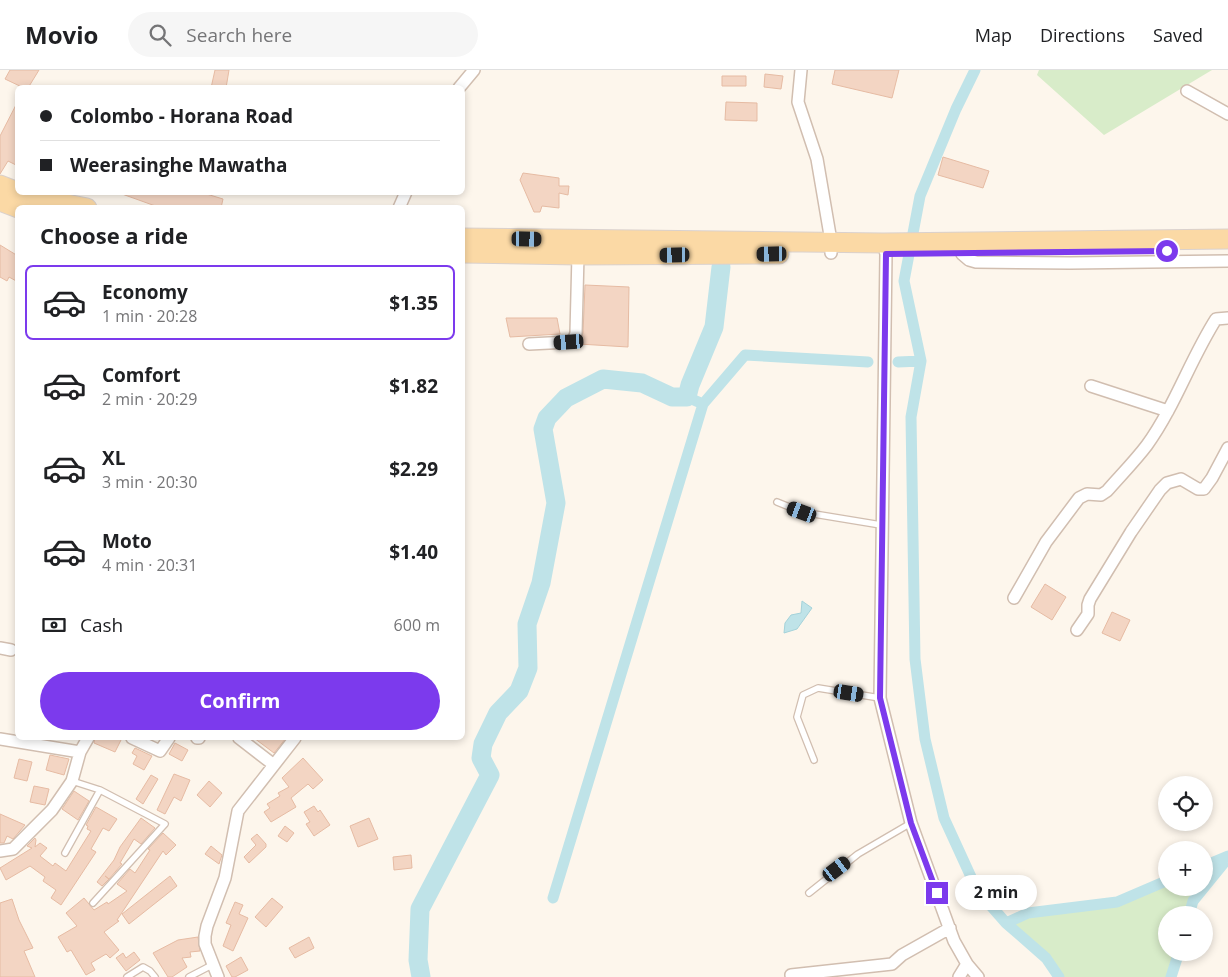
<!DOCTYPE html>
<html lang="en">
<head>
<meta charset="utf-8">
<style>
  :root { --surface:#fff; --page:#f6f6f6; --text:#202124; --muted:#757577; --line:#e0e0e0; --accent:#7c3aed }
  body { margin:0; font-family:"Open Sans",sans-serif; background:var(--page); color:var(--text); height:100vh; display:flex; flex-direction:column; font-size:19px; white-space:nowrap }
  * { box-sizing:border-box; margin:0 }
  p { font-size:16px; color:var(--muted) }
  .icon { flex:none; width:28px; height:28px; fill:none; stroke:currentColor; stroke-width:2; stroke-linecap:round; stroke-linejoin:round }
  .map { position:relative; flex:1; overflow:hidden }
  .sheet { position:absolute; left:15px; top:135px; width:450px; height:535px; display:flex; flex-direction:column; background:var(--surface); border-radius:8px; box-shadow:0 2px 8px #0003 }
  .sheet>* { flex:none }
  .top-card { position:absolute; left:15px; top:15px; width:450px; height:110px; border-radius:8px; box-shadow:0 2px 8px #0003; display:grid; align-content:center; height:110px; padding:0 25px; background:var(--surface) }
  .buttons { position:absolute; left:1158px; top:706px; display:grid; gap:10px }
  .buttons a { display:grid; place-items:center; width:55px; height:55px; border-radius:50%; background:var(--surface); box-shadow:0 2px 8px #0003; font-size:25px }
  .end { position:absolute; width:22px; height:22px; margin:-11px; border:6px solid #7c3aed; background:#fff; box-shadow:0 0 0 2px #fff }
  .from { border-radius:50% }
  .bubble { position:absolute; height:35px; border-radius:18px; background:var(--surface); box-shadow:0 2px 8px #0003; font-size:16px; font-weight:700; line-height:35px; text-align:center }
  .car { position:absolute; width:15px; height:30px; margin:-15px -8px; border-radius:6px; box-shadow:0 0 4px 1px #0007; background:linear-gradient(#222 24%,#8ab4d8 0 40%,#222 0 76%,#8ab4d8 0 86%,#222 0) }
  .top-card b { display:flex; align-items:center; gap:18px; height:48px; font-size:19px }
  .top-card b+b { border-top:1px solid var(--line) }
  .top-card i { width:12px; height:12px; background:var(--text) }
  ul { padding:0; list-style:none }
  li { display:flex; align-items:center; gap:15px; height:75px; margin:0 10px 8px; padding:0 15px; border:2px solid transparent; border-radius:8px }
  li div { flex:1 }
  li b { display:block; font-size:19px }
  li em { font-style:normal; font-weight:700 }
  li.active { border-color:var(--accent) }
  li>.icon { width:45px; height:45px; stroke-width:1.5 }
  h2 { padding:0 25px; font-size:22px; line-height:60px }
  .pay { display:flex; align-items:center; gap:12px; height:55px; padding:0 25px; font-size:19px }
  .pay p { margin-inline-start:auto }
  .button { display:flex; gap:10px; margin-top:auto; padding:10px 25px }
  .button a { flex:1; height:58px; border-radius:30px; background:var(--accent); color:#fff; font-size:20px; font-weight:700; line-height:58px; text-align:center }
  header { display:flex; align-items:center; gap:30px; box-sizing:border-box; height:70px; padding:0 25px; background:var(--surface); border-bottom:1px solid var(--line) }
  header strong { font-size:24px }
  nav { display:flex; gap:28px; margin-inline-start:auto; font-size:18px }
  .search { width:350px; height:45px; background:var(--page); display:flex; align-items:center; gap:12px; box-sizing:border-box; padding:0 18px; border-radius:28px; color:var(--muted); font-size:19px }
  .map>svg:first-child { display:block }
  .green { fill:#d8ecc9 }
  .water { fill:#bfe3e8; stroke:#a5d3da }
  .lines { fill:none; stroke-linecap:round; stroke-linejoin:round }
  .canal { stroke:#bfe3e8; stroke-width:11 }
  .river { stroke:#bfe3e8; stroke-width:19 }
  .building { fill:#f3d5c3; stroke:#e6bba3 }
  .lane-casing { stroke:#d1beb0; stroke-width:8 }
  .street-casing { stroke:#d1beb0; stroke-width:14 }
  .primary-casing { stroke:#dad1cd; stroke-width:21 }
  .lane { stroke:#fff; stroke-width:5.5 }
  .street { stroke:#fff; stroke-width:11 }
  .primary { stroke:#fbd9a5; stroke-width:19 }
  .route { stroke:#7c3aed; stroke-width:6 }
</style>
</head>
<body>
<header>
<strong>Movio</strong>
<div class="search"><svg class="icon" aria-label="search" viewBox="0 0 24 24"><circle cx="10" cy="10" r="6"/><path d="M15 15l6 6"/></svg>Search here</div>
<nav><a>Map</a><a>Directions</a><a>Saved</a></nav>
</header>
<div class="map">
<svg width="1228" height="907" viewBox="0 0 1228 907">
  <rect width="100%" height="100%" fill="#fdf6ec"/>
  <!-- green -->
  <path class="green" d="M1039 0H1212L1104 65 1037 5Z
    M1166 815V818H1198L1190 827 1185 845H1166V882L1174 883 1166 907H1063L1050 887 1012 854 1032 846 1117 835Z"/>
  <!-- water -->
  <path class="water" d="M802 531 812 538 797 559 784 563 785 553 791 545 801 543Z"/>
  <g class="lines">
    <!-- canal -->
    <path class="canal" d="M975 0 956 39 920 126 904 211 921 291 911 347 915 589 925 669 944 748 977 820 1006 853 1046 888 1059 907
      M898 292 921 291
      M703 334 745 285 868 292
      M1204 796 1228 786
      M553 828 703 334 687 327
      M1189 845 1193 831 1228 788
      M1006 853 1028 843 1117 832 1166 811
      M1171 907 1179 882"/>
    <!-- river -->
    <path class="river" d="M421 907 418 890 420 839 490 705 481 688 483 674 498 643 519 621 528 598 527 554 541 513 556 433 543 359 547 348 566 328 603 309 642 313 672 327H687L690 315 714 257 721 197"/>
  </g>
  <!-- building -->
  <path class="building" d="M10 0H39L28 18H24L5 9Z
    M215 0H229L226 18H211Z
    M835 0H899L892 28 832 14Z
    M765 4 783 6 781 19 764 17Z
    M722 6H746V16H722Z
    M18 31V96L8 91 0 104V66Z
    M726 32 757 33V51L725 50Z
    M943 87 989 101 983 118 938 105Z
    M523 103 559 108V116H569L568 125 559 123V138L542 136 540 142H534L520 110Z
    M122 122H200L223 129 221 138H161L122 124Z
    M0 175 18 186V212L9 207 7 211 0 207Z
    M585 215 629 217 628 277 579 274 583 263Z
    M506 248H557L560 264 510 267Z
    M1045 514 1066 527 1052 550 1031 537Z
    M1112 542 1130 550 1120 571 1102 563Z
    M95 668H122L115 682 94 673Z
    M254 668H286L274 683Z
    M175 673 188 680 182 691 169 684Z
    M135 678 152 686 144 700 133 694 137 686 132 683Z
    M50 685 69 689 64 705 46 700Z
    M303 688 323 710 313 719 308 714 291 728 296 737 271 752 264 742 270 738 267 734 280 726 278 723 289 717 282 708Z
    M19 689 32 692 27 711 14 708Z
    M174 704 190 710 181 731 174 727 165 744 157 740Z
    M151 705 158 709 143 734 136 729Z
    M209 711 222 723 210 737 197 725Z
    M34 716 49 719 45 735 30 732Z
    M74 721 89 731 78 750 62 739Z
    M314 736 318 742 320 740 330 755 314 766 306 754 310 752 304 742Z
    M96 737 117 749 109 761 103 758 91 779 96 782 61 835 51 828 56 820 43 811 45 807 30 796 6 810 0 798 32 778 27 776 35 768 36 770 35 777 40 773 47 778 40 786 53 796 55 793 66 801 91 761 87 759 88 756 86 755Z
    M0 744 25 755 13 769 7 766 4 773H0Z
    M141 748 155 758 141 774 134 769 120 793 122 794 109 809 105 806 109 809 102 816 97 812 114 790 120 777Z
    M369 748 378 769 358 777 350 756Z
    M285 756 294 763 287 772 278 766Z
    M163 763 176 775 166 785 163 781 117 850 119 851 104 862 119 880 110 888 106 884 91 893 95 900 86 905 71 880 67 882 58 867 77 856 66 843 84 828 94 840 107 832 108 834 127 821 117 814 130 799 135 803 150 780 148 779Z
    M257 764 266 774V777L249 793 244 787 256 775 251 769Z
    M211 776 222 785 219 794 205 784Z
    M411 785 412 798 394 800 393 787Z
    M170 806 177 816 129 854 122 844Z
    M272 828 283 837 266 857 255 847Z
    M12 829 19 850 33 878 24 881 35 907H0V833Z
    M235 832 243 835 239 844 248 848 233 881 223 876 231 855 226 853Z
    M198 867 200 881 190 882 191 887 182 888 187 897 172 907H168L153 883 178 870Z
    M309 867 314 878 295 888 289 878Z
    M134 882 140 890 126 901 116 888 123 883 126 888Z
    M241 887 248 900 235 907H232L226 896Z"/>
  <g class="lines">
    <!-- lane casing -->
    <g class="lane-casing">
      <path id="lane" d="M777 432 802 442 881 455
        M814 690 797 647 803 625 818 618 880 628
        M72 711 100 720 165 754 93 833
        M65 783 100 720
        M809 823 858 784 911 753
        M127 907 143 897 150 901 155 907
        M189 907 212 895"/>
    </g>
    <!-- street casing -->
    <g class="street-casing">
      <path id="street" d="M801 0 798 32 817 89 831 171V183
        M459 18 474 0
        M1187 21 1228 44
        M399 138 406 122
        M883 173 886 184 880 628 911 753 954 871 967 894 978 907
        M962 184 969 190 976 192 1070 193 1228 191
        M529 274 569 272 574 269 576 263 578 185
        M1091 316 1168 341
        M1014 528 1046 472 1079 428 1087 424 1101 425 1107 421C1120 406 1135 391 1147 375 1175 336 1190 290 1216 249L1228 248
        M1077 560 1088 544V535L1090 529 1131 462 1160 420 1167 413 1181 409 1198 419H1204L1212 408 1228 378
        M0 578 11 580
        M132 668 160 681 169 668
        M197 668H199
        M239 668 274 695
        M0 669 80 682
        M0 781 13 779 52 740 72 711 80 682 88 668
        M791 905 892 894 902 885 950 858
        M218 907 205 874V866L207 856 225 808 238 741 295 668
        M959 907 967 894"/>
    </g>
    <!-- primary casing -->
    <g class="primary-casing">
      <path id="primary" d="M0 115 18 122
        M19 122 31 127 87 138
        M0 131 18 138
        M462 168 883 173 1228 169
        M462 183 578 185 779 184"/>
    </g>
    <!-- lane -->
    <use href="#lane" class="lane"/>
    <!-- street -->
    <use href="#street" class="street"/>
    <!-- primary -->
    <use href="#primary" class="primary"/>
  </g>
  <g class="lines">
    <!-- route -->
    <path class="route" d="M937 823 911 753 880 628 886 184 1167 181"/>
  </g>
</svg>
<div class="buttons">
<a><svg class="icon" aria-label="locate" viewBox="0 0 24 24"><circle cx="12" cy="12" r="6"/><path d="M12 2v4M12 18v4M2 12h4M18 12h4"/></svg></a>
<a>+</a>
<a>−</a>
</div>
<i class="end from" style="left:1167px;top:181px"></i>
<i class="end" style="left:937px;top:823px"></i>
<div class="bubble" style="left:955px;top:805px;width:82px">2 min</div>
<i class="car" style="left:527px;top:169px;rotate:91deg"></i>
<i class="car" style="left:772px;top:184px;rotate:269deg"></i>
<i class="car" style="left:675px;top:185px;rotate:269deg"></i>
<i class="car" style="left:569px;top:272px;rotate:266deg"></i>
<i class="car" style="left:802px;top:442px;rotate:290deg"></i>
<i class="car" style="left:849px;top:623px;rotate:99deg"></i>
<i class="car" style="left:837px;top:799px;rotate:53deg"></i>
<div class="top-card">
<b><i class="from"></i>Colombo - Horana Road</b>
<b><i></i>Weerasinghe Mawatha</b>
</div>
<section class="sheet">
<h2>Choose a ride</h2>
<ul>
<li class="active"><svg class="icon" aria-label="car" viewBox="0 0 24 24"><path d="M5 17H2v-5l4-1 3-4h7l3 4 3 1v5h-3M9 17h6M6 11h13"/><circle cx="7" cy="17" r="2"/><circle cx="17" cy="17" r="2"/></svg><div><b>Economy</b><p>1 min · 20:28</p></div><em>$1.35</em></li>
<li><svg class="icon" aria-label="car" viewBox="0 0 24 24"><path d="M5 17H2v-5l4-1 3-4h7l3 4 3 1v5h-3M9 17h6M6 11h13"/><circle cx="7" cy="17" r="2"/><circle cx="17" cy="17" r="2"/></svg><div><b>Comfort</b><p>2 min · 20:29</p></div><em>$1.82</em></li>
<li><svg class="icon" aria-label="car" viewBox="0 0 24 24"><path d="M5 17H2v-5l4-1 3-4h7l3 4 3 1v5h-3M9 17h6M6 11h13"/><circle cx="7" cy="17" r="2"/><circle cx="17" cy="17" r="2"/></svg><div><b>XL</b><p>3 min · 20:30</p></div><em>$2.29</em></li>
<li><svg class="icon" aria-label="car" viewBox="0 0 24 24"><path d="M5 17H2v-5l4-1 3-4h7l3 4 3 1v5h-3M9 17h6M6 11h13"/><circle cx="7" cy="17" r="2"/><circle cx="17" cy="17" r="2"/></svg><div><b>Moto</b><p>4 min · 20:31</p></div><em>$1.40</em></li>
</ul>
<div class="pay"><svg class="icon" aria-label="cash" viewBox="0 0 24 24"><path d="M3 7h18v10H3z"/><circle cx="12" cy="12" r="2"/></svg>Cash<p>600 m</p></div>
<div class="button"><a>Confirm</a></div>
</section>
</div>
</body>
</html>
